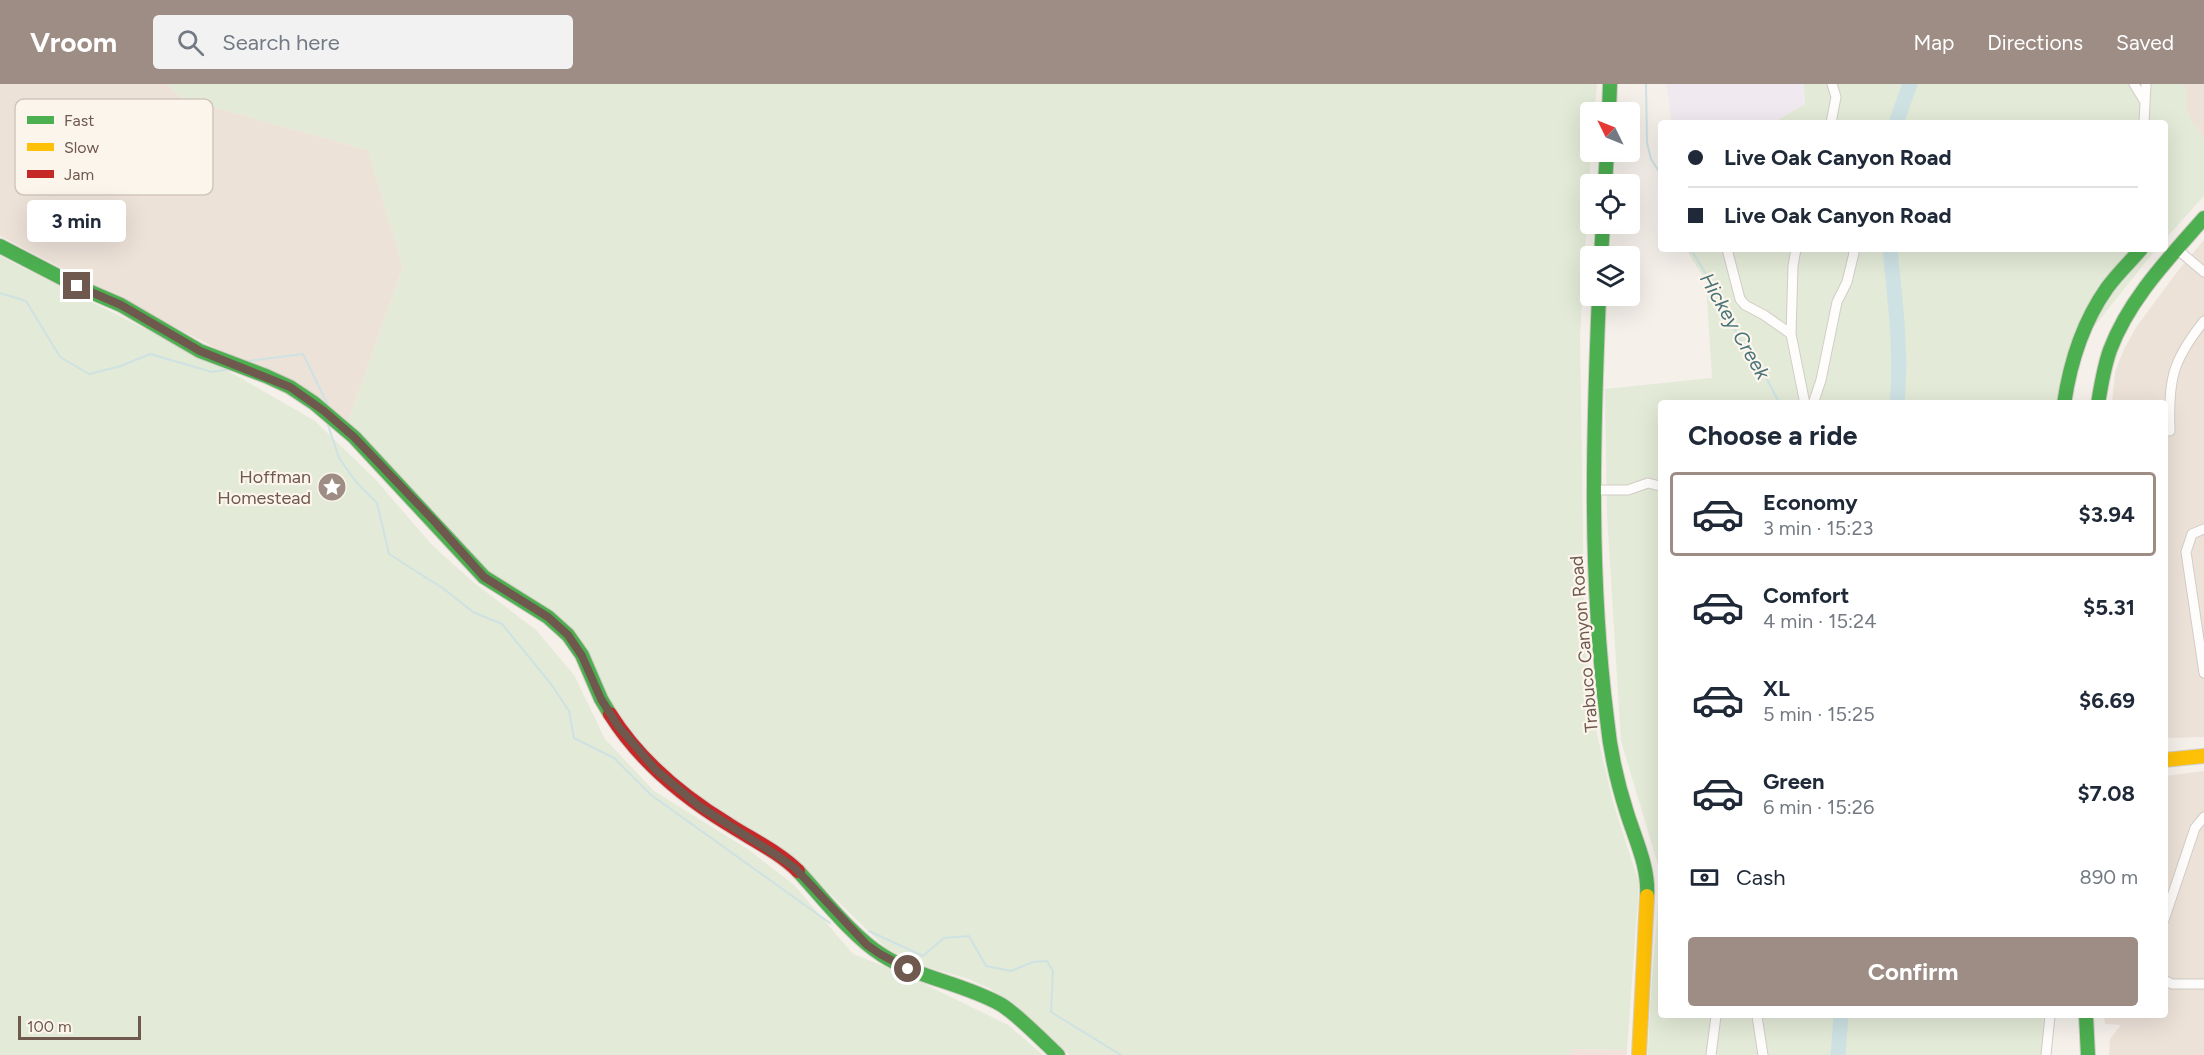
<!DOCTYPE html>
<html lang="en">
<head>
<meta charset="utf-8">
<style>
  :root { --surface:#fff; --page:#f2f2f3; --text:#1f2937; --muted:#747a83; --line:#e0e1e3; --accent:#9e8d85 }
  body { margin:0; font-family:Figtree,sans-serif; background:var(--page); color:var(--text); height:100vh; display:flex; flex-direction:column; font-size:22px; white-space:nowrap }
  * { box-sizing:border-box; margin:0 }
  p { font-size:20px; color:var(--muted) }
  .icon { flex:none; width:33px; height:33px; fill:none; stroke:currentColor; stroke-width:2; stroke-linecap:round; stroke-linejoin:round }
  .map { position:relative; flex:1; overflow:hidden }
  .panel { position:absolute; left:1658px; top:316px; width:510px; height:618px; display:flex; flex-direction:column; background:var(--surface); border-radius:6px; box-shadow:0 6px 24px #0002 }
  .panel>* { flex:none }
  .banner { position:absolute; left:1658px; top:36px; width:510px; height:132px; border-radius:6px; box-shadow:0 6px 24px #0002; display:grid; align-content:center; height:132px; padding:0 30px; background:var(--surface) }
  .needle { width:39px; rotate:313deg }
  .tools { position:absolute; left:1580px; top:18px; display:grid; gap:12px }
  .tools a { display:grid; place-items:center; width:60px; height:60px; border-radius:6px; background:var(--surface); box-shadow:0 6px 24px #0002; font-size:30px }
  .scale { position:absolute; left:18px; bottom:15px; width:123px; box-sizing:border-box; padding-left:6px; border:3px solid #6f584e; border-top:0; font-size:16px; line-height:21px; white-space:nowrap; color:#6f584e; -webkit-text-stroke:4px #fcf5ec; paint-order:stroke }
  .end { position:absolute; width:27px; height:27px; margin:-14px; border:8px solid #6f584e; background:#fff; box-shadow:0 0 0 3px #fff }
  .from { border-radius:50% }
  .bubble { position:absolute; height:42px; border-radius:6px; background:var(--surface); box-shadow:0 6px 24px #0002; font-size:20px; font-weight:700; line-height:42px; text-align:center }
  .banner b { display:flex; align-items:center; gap:21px; height:57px; font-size:22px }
  .banner b+b { border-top:2px solid var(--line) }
  .banner i { width:15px; height:15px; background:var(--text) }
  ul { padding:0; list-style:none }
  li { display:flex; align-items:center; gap:18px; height:84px; margin:0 12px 9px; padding:0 18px; border:3px solid transparent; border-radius:6px }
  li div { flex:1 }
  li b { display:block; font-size:22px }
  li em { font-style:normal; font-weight:700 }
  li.selected { border-color:var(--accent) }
  li>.icon { width:54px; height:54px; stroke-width:1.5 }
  h2 { padding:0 30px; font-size:27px; line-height:72px }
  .pay { display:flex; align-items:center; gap:15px; height:66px; padding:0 30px; font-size:22px }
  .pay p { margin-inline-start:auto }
  .action { display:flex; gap:12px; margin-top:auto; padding:12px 30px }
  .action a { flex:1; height:69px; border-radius:6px; background:var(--accent); color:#fff; font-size:24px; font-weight:700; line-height:69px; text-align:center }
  header { display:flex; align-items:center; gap:36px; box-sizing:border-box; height:84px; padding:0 30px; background:var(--accent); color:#fff }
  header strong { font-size:28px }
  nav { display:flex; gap:33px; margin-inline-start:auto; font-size:21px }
  .search { width:420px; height:54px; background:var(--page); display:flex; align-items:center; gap:15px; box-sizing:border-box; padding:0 21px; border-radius:6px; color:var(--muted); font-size:22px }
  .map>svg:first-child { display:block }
  .residential { fill:#ede2d8 }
  .commercial { fill:#f2e2dc }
  .education { fill:#f1e9f0 }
  .green { fill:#e3ead7 }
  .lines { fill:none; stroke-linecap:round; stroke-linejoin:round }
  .stream { stroke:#cee2e3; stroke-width:2 }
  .river { stroke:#cee2e3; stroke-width:15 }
  .street-casing { stroke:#d2ccc6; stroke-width:11 }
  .fast-casing { stroke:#d2ccc5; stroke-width:16 }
  .slow-casing { stroke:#d2ccc5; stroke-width:16 }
  .jam-casing { stroke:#d2ccc5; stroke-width:16 }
  .street { stroke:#fefdfc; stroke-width:9 }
  .fast { stroke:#4caf50; stroke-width:14 }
  .slow { stroke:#ffc107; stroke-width:14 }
  .jam { stroke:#c62828; stroke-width:14 }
  .route { stroke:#6f584e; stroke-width:8 }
  .labels { text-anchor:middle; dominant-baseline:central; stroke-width:4.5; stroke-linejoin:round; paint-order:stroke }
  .poi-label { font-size:18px; fill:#6f584e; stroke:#fcf5ec; text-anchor:end }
  .street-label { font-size:18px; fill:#6f584e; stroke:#fcf5ec }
  .water-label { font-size:20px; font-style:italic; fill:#487379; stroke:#fcf5ec }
  .key { fill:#fcf5ec; stroke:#d2c6bd; stroke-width:1.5 }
  .key-label { font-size:16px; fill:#6f584e }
</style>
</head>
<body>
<header>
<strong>Vroom</strong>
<div class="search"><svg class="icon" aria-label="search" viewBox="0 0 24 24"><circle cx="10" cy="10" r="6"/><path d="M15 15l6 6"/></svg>Search here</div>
<nav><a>Map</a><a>Directions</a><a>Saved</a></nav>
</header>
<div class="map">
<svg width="2204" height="971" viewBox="0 0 2204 971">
  <rect width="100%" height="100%" fill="#f5f0ea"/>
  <!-- residential -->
  <path class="residential" d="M0 0H167L182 14 368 66 403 183 347 341 227 270 0 152Z
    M2185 0H2204V55L2191 36 2186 25Z
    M2204 156V653L2169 654 2165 649 2164 320H2112L2115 288 2124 265 2137 242 2177 188Z
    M2204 687V971H2109L2110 955 2121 941 2105 940 2104 932H2164L2165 692Z"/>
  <!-- commercial -->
  <path class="commercial" d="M1572 965 1627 966V971H1571Z"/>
  <!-- education -->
  <path class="education" d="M1666 0H1804L1805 20 1773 39H1672Z"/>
  <!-- green -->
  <path class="green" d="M167 0H1597L1594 28H1590V83L1580 252 1584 523 1587 579 1593 633 1613 718 1639 799 1627 966 1572 965 1571 971H1070L1010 918 991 905 969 895 917 880 887 865 791 772 719 728 677 694 643 664 627 645 601 602 586 570 481 481 434 427 347 341 403 183 368 66 182 14Z
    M1804 0H2185L2186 25 2191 36 2204 55V112L2165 155 2164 39H1773L1805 20Z
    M1686 165H2156L2077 264 2061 319 1660 320V787L1621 657 1607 431 1605 305 1712 294 1706 197Z
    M0 172 223 284 315 337 375 395 432 461 473 498 536 546 574 591 605 655 654 707 749 766 794 801 853 870 906 891 1008 941 1043 971H0Z
    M1660 792V932H2044L2043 971H1648L1650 922Z"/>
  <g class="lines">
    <!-- stream -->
    <path class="stream" d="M1646 0 1647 59 1651 75 1660 89
      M1691 165 1719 212 1740 256 1753 269 1780 320
      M0 209 26 217 60 273 89 290 121 282 150 270 212 288 230 285
      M248 277 303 270 328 321
      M327 338 339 374 356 398 377 419 389 470 444 505 473 528 502 540 551 600 569 627 574 654 614 674 651 711 830 839
      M869 847 923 872 944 854 969 852 986 882 1011 887 1033 878 1047 877 1053 887 1051 928 1121 971"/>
    <!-- river -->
    <path class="river" d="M1896 39 1910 0
      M1890 165C1895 216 1902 268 1897 320
      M1838 971 1841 932"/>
    <!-- street casing -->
    <g class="street-casing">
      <path id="street" d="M2134 0 2145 18
        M1831 39 1836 13 1832 0
        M2144 39 2146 0
        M1727 165 1740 215 1745 221 1764 231 1791 250
        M1796 165 1793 182 1791 250 1805 320
        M2178 166 2204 188
        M1813 320 1821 296 1837 218 1847 198 1854 169 1853 165
        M2170 347C2168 296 2172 277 2204 237
        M1593 406H1628L1648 399 1660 402
        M2204 445 2192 450 2186 468 2204 589
        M2164 836 2195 744 2204 733
        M2164 896 2172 900H2204
        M1757 932 1763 971
        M1711 971 1716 932
        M2046 971 2050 932"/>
    </g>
    <!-- fast casing -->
    <g class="fast-casing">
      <path id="fast" d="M1609 28 1610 0
        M1605 100 1607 68
        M0 162 77 202 121 221 200 267 266 292 290 303 314 319 354 353 484 493 548 533 568 551 582 571 601 615 610 630
        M1601 172 1603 140
        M1599 212C1593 353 1589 494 1607 635 1610 667 1617 698 1627 729 1635 755 1649 783 1647 812
        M2064 320C2070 279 2083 238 2107 204 2117 190 2130 178 2141 165
        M2098 320C2101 301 2104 283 2110 266 2129 215 2169 174 2204 134
        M798 787C822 813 853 853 882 871 918 894 962 899 1000 920 1016 929 1043 957 1058 971
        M2086 932 2088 971"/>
    </g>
    <!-- slow casing -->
    <g class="slow-casing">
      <path id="slow" d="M2164 676 2204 672
        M1639 971 1647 812"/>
    </g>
    <!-- jam casing -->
    <g class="jam-casing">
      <path id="jam" d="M610 630C639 676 682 712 728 740 751 755 779 768 798 787"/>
    </g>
    <!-- street -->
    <use href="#street" class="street"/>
    <!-- fast -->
    <use href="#fast" class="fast"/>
    <!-- slow -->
    <use href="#slow" class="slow"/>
    <!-- jam -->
    <use href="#jam" class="jam"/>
  </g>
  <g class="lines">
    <!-- route -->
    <path class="route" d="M77 202 121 221 200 267 290 303 324 327 354 353 435 438 484 493 548 533 568 551 582 572 601 615 618 642 656 686 699 722 778 772 795 784 867 861 880 870 908 885"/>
  </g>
  <!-- icons -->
  <defs>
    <g id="sight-disc" transform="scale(1.5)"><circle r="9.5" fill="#9e8d85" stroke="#fcf5ec"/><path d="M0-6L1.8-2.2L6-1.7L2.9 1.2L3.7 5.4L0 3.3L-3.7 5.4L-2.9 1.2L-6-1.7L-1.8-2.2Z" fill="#fff"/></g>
  </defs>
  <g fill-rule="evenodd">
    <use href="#sight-disc" x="332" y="403"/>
  </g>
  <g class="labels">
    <!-- poi labels -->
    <g class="poi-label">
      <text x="311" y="393">Hoffman<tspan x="311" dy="21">Homestead</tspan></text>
    </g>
    <!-- street labels -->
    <g class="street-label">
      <text transform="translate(1584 560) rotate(-95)">Trabuco Canyon Road</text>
    </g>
    <!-- water labels -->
    <g class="water-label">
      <text transform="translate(1735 242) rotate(60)">Hickey Creek</text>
    </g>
  </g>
  <!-- legend -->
  <rect x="15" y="15" width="198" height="96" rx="9" class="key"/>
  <rect x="27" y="32" width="27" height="8" fill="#4caf50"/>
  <rect x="27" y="59" width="27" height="8" fill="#ffc107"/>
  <rect x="27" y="86" width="27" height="8" fill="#c62828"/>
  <g class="key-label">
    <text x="64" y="42">Fast</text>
    <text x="64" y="69">Slow</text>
    <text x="64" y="96">Jam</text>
  </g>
</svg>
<div class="tools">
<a><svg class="needle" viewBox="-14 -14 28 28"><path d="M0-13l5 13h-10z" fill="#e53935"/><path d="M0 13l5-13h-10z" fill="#747a83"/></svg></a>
<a><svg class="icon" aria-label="locate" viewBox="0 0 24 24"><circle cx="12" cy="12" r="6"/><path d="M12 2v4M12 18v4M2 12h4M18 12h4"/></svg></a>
<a><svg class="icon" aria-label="layers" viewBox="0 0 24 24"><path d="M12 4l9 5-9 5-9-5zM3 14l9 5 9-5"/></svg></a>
</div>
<div class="scale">100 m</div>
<i class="end from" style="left:908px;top:885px"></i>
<i class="end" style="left:77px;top:202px"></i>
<div class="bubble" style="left:27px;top:116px;width:99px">3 min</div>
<div class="banner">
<b><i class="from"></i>Live Oak Canyon Road</b>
<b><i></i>Live Oak Canyon Road</b>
</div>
<section class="panel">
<h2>Choose a ride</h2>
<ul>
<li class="selected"><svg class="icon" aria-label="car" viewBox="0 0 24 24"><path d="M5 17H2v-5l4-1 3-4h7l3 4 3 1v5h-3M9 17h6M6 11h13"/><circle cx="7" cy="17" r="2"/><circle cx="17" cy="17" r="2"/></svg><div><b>Economy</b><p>3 min · 15:23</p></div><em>$3.94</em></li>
<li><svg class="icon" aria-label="car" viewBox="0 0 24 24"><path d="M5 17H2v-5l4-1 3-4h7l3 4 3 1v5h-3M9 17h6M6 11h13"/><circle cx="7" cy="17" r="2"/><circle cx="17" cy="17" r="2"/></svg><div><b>Comfort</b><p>4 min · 15:24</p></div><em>$5.31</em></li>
<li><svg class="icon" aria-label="car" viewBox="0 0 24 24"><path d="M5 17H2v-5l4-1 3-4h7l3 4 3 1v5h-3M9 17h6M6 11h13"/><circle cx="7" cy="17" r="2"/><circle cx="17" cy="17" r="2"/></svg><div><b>XL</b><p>5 min · 15:25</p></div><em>$6.69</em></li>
<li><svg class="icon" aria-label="car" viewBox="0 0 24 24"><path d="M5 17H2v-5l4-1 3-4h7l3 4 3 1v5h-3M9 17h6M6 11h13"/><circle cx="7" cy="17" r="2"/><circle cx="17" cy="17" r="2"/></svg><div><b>Green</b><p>6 min · 15:26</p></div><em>$7.08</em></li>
</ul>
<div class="pay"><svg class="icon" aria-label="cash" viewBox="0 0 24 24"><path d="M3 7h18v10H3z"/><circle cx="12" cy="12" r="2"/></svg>Cash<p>890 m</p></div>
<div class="action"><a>Confirm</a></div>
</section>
</div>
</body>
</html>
